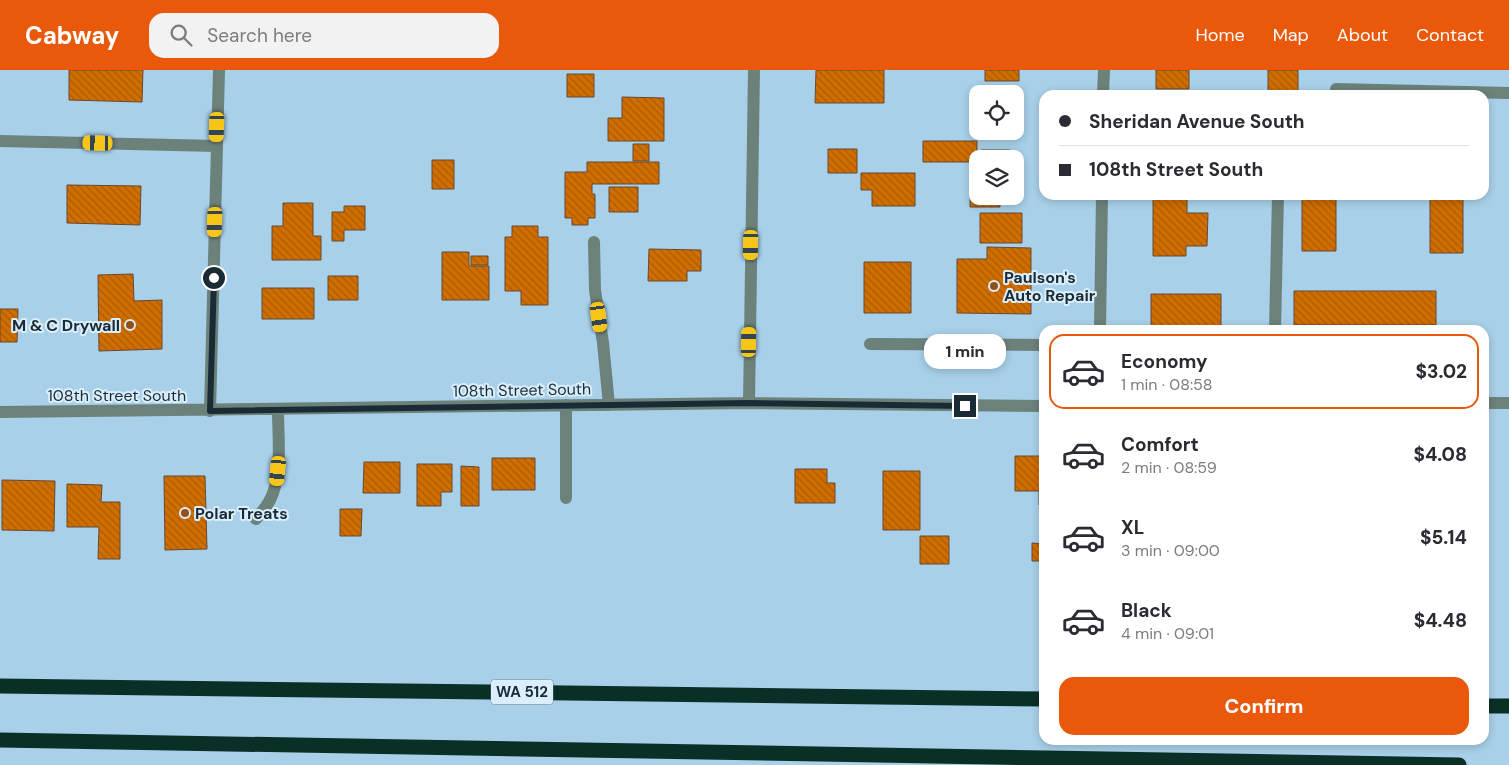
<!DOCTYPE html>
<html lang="en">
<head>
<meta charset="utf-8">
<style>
  :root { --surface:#fff; --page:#f2f2f3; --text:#2b2b33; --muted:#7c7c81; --line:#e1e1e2; --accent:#ea580c }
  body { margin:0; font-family:"DM Sans",sans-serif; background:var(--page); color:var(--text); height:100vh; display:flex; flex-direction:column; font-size:19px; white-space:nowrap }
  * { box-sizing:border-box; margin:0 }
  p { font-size:16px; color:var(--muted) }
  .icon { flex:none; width:28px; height:28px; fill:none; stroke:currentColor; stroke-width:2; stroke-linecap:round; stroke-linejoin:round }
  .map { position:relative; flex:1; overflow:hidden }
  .drawer { position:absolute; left:1039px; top:255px; width:450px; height:420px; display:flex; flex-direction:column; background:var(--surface); border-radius:15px; box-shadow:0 2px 8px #0003 }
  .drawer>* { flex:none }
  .banner { position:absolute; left:1039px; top:20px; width:450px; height:110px; border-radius:15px; box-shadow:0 2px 8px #0003; display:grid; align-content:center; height:110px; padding:0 20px; background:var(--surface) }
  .controls { position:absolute; left:969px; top:15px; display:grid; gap:10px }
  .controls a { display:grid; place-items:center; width:55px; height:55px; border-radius:10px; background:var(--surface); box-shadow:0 2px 8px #0003; font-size:25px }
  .end { position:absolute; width:22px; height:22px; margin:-11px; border:6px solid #1b2b35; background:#fff; box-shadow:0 0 0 2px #fff }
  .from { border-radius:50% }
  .bubble { position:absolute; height:35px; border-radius:15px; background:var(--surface); box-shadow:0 2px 8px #0003; font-size:16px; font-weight:800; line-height:35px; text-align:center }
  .car { position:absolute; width:15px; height:30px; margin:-15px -8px; border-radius:6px; box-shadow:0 0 4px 1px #0007; background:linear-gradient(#f5c518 24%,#345 0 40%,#f5c518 0 76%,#345 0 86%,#f5c518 0) }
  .banner b { display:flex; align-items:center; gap:18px; height:48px; font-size:19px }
  .banner b+b { border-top:1px solid var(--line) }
  .banner i { width:12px; height:12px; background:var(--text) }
  ul { padding:9px 0 0; list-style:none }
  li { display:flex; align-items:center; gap:15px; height:75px; margin:0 10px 8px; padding:0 10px; border:2px solid transparent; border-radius:15px }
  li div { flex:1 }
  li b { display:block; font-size:19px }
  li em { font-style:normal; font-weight:800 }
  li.selected { border-color:var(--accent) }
  li>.icon { width:45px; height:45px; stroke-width:1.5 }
  .primary-button { display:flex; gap:10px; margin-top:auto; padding:10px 20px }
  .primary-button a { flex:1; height:58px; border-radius:15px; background:var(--accent); color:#fff; font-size:20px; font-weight:800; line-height:58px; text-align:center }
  header { display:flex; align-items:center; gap:30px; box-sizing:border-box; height:70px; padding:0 25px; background:var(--accent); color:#fff }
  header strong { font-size:24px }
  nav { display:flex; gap:28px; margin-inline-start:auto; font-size:18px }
  .search { width:350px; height:45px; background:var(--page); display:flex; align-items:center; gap:12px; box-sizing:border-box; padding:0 18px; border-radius:15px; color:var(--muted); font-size:19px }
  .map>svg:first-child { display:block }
  .building { fill:url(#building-back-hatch); stroke:#674832 }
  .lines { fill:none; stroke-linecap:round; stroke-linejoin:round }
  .minor { stroke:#6d817b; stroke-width:12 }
  .highway { stroke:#0a2f27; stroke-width:15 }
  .route { stroke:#1b2b35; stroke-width:6 }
  .poi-dot { fill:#91511b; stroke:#daeefb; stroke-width:2 }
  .labels { text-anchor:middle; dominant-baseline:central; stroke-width:4; stroke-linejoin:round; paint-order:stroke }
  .shield { fill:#daeefb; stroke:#546670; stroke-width:1 }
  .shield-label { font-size:15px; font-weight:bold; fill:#1b2b35 }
  .poi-label { font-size:16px; font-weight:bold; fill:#1b2b35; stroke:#daeefb; text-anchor:start }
  .street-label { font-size:16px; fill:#1b2b35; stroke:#daeefb }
</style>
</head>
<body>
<header>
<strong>Cabway</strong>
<div class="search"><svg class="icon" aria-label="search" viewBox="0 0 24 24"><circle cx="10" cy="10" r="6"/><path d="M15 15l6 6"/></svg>Search here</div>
<nav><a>Home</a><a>Map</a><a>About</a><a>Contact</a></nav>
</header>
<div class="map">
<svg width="1509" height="695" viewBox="0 0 1509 695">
  <defs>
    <pattern id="building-back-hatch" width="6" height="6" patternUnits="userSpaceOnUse" patternTransform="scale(1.25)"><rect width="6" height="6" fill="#d16e00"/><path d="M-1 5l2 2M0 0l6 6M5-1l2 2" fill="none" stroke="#a95b03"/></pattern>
  </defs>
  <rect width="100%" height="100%" fill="#a8d0e9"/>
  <!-- building -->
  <path class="building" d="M69 0H143L142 32 69 30Z
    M816 0H884V33H815Z
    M985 0H1019V11H985Z
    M1156 0H1189V19H1156Z
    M1268 0H1298V21H1268Z
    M567 4H594V27H567Z
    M973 20H1014V24H978V58H973Z
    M622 27 664 28V71H608V48H622Z
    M923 71H977V92H923Z
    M633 74H649V91H633Z
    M828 79H857V103H828Z
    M981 80H1010V89H981Z
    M432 90H454V119H432Z
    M587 92H659V114H592V124H595V148H588V155H572V148H565V102H587Z
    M861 103H915V136H872V120H861Z
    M67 115 141 116 140 155 67 153Z
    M609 117H638V142H609Z
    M970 119H978V126H1000V137H970Z
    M1153 125H1187V143H1208L1207 176H1186V186H1153Z
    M1302 125H1336V181H1302Z
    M1430 125H1463V183H1430Z
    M283 133H313V166H321V190H272V156H283Z
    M344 136H365V160H344V171H332V142H344Z
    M980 143H1022V173H980Z
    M512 156H538V167H548V235H521V221H505V167H512Z
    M987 177 1031 178V244L957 243V189H987Z
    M649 179 701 180V201H687V211H648Z
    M442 182H469V196H489V230H442Z
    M471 186H488V195H471Z
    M864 192H911V243H864Z
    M133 204 134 231 162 230V279L99 281 98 205Z
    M328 206H358V230H328Z
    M262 218H314V249H262Z
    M1294 221H1436V255H1294Z
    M1151 224H1221V258H1151Z
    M0 239H18L17 272H0Z
    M940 275H962V298H940Z
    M1015 386H1044V435H1039V421H1015Z
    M492 388H535V420H492Z
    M364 392H400V423H363Z
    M417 394H452V422H441V436H417Z
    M461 396 479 397V436H461Z
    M795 399H827V413H835V433H795Z
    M883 401H920V460H883Z
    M164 406H205L207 479 165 480Z
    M2 410 55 411 54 461 2 460Z
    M67 414 102 415 101 432H120V489H98L99 457H67Z
    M340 439H362L361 466H340Z
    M920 466H949V494H920Z
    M1032 473 1044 474V491H1032Z"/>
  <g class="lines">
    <!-- minor -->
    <path class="minor" d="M1336 19 1509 23
      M1103 25 1104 0
      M0 71 217 76
      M594 172 595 220 603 273 609 335
      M1100 260 1102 125
      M1275 260 1278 125
      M870 274 1044 275
      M749 333 754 0
      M1484 333H1509
      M566 335V428
      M210 341 219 0
      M0 342 749 333 1044 336
      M256 449C263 441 270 433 273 423 282 399 278 365 278 340"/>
    <!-- highway -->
    <path class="highway" d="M0 616 1044 629
      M1484 636H1509
      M0 670 1459 695"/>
  </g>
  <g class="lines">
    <!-- route -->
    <path class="route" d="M214 208 210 341 749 333 965 336"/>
  </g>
  <!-- markers -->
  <g class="poi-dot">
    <circle cx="994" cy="216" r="5"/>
    <circle cx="130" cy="255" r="5"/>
    <circle cx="185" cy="443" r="5"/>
  </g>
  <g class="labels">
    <!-- shield labels -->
    <rect class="shield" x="491" y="609.5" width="62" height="25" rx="4"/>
    <g class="shield-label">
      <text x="522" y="622">WA 512</text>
    </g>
    <!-- poi labels -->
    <g class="poi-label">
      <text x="1004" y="207">Paulson's<tspan x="1004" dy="18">Auto Repair</tspan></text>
      <text x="120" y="255" text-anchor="end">M &amp; C Drywall</text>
      <text x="195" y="443">Polar Treats</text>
    </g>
    <!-- street labels -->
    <g class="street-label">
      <text transform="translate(522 320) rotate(-1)">108th Street South</text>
      <text x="117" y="325">108th Street South</text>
    </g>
  </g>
</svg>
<div class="controls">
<a><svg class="icon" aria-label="locate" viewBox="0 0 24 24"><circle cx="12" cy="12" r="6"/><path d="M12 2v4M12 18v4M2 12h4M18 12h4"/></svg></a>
<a><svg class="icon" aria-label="layers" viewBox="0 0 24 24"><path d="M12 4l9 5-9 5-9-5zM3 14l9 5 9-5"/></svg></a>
</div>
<i class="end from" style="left:214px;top:208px"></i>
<i class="end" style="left:965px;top:336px"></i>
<div class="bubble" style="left:924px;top:264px;width:82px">1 min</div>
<i class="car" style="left:217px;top:57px;rotate:182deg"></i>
<i class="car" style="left:98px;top:73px;rotate:271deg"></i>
<i class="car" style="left:215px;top:152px;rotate:182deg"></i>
<i class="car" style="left:751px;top:175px;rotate:181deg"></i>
<i class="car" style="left:599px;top:247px;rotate:172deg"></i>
<i class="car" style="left:749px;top:272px;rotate:1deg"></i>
<i class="car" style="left:278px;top:401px;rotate:186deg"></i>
<div class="banner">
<b><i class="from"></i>Sheridan Avenue South</b>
<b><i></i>108th Street South</b>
</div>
<section class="drawer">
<ul>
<li class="selected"><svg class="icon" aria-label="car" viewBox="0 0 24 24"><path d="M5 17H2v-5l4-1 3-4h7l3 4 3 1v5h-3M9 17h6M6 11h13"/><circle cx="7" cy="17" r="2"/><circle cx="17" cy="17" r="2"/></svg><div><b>Economy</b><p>1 min · 08:58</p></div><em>$3.02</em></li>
<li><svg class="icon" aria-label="car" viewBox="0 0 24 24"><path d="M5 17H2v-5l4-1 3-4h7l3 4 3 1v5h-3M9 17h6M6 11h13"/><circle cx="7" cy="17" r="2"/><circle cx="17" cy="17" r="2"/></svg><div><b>Comfort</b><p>2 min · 08:59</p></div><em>$4.08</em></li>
<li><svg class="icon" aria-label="car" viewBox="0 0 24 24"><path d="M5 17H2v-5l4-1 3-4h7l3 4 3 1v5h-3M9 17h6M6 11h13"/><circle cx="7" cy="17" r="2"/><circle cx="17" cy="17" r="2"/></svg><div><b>XL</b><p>3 min · 09:00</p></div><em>$5.14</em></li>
<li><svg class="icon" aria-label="car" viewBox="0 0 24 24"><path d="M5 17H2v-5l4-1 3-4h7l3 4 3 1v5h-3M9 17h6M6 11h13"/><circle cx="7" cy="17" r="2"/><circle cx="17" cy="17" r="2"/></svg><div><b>Black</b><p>4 min · 09:01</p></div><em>$4.48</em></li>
</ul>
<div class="primary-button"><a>Confirm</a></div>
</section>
</div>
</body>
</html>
